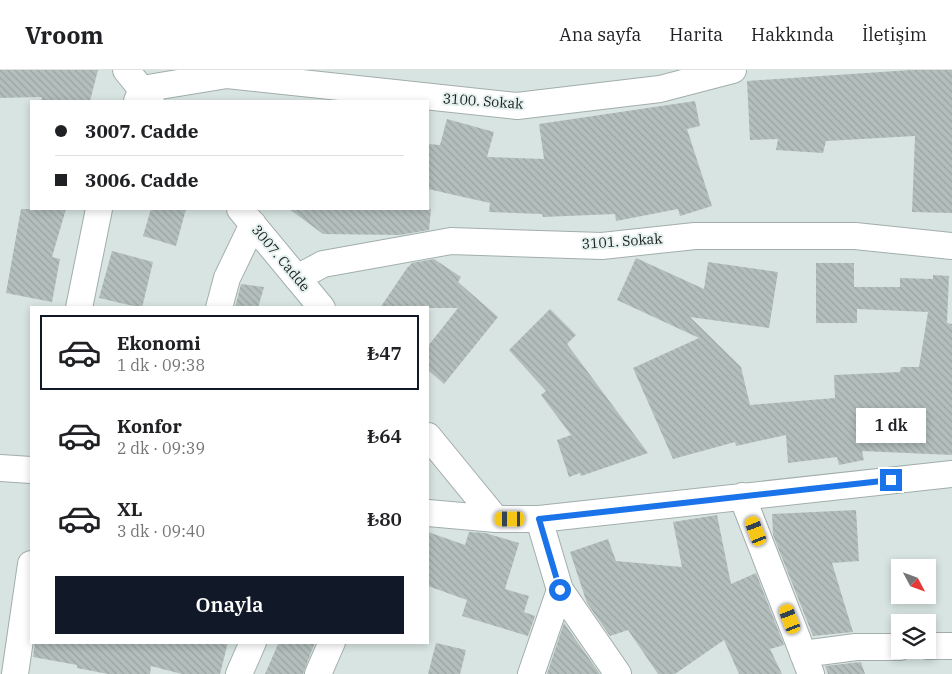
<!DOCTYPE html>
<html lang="tr">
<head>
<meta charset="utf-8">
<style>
  :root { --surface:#fff; --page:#f6f6f6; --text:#202124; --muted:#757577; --line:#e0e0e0; --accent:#111827 }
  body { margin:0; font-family:"IBM Plex Serif",serif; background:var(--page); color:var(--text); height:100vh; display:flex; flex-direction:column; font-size:19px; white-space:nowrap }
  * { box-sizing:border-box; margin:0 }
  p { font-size:16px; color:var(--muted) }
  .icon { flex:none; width:28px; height:28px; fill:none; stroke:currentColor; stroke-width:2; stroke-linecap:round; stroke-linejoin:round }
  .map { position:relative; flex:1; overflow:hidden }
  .details { position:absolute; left:30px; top:236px; width:399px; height:338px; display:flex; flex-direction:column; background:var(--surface); border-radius:0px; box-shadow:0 2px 8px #0003 }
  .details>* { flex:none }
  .top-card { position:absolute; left:30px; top:30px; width:399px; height:110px; border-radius:0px; box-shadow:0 2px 8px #0003; display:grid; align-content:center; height:110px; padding:0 25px; background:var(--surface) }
  .needle { width:32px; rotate:131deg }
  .controls { position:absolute; left:891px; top:489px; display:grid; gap:10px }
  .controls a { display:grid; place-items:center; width:45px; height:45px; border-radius:0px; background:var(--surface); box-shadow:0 2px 8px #0003; font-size:25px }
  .end { position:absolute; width:22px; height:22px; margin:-11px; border:6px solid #1a73e8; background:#fff; box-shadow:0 0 0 2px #fff }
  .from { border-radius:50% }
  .bubble { position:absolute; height:35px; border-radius:0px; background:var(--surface); box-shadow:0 2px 8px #0003; font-size:16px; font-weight:600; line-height:35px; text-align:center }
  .car { position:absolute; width:15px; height:30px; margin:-15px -8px; border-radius:6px; box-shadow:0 0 4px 1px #0007; background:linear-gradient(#f5c518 24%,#345 0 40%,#f5c518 0 76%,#345 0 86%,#f5c518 0) }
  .top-card b { display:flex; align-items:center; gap:18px; height:48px; font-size:19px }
  .top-card b+b { border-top:1px solid var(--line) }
  .top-card i { width:12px; height:12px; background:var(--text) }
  ul { padding:9px 0 0; list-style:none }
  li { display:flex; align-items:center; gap:15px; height:75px; margin:0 10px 8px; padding:0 15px; border:2px solid transparent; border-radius:0px }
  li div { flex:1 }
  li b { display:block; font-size:19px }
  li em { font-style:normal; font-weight:600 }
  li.current { border-color:var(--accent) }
  li>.icon { width:45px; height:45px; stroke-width:1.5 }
  .primary-button { display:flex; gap:10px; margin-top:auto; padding:10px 25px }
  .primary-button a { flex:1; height:58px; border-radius:0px; background:var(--accent); color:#fff; font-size:20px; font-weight:600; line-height:58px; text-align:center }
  header { display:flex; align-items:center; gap:30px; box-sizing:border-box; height:70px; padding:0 25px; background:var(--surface); border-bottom:1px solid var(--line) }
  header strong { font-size:24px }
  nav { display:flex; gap:28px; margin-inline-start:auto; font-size:18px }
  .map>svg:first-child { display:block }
  .building { fill:url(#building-back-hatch) }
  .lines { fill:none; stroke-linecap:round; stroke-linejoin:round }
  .minor-casing { stroke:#a2aeac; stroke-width:28 }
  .minor { stroke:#fff; stroke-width:26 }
  .route { stroke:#1a73e8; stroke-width:6 }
  .labels { text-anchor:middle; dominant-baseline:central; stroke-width:4; stroke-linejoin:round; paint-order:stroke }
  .street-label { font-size:14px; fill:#1a1f1e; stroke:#e5f1ef }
</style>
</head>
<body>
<header>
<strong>Vroom</strong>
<nav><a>Ana sayfa</a><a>Harita</a><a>Hakkında</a><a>İletişim</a></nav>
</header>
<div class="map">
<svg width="952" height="604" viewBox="0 0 952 604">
  <defs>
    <pattern id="building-back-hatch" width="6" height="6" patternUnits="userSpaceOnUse" patternTransform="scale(1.25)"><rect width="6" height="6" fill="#b4bfbd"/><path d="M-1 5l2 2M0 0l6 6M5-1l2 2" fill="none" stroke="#9aa4a2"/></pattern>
  </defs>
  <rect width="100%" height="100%" fill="#d7e4e1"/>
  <!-- building -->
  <path class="building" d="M0 0H98L90 31H41L42 27 0 28Z
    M911 0H952V143L912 142 915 66 826 71 823 83 776 80 778 69 750 70 747 11Z
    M695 31 700 56 687 59 712 136 680 146 678 139 616 151 615 144 543 147 542 144 489 142 490 133 428 119V74L440 75 447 49 494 62 487 87 544 89 539 54Z
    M21 139H66L52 187 60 189 52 232 6 223Z
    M151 139H186L176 176 143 166Z
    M289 139H431L429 160 400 165 323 164Z
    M112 181 153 192 142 238 99 228Z
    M636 188 704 219 708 192 778 202 769 258 690 247 741 297 750 335 835 328 834 305 900 302 901 297H919L928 242 857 239V253H816V193H854V217H900V208L933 209V205L949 206 947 253 952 254V385L862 381 864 390 839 395 837 387 788 393 786 365 736 376 735 372 673 389 633 298 699 268 617 230Z
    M434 189 461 207 458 212 498 247 444 314 428 300V276L458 238H380L407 198 412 193Z
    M241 214 264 217 258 238H235Z
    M550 239 576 265 567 274 648 383 581 406 580 403 569 407 557 370 571 365 541 325 546 321 509 280Z
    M856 440 859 491 832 493 853 562 813 566 773 465 772 444Z
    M717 445 731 514 756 503 784 575 770 579 782 604H739L724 570 675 604H658L628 560 610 566 587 533 570 482 608 469 616 491 682 497 673 452Z
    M428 462 465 475 469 462 485 463 519 473 505 519 529 526 524 542 535 546 528 566 462 546 467 530 428 516Z
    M564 553 600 604H547Z
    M35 572H228L220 604H182L151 596 150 604H108L77 598V595L33 587Z
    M279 572H315L303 604H265Z
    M436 573 466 580 460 604H428Z
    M861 592 865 604H828L825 596Z"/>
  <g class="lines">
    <!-- minor casing -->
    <g class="minor-casing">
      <path id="minor" d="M126 0 151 31
        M137 31 142 19 227 5 517 36 660 19 733 0
        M240 139 322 238
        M297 208 323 194 451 171 602 176 695 166H855L952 176
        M79 238 99 139
        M219 238 227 208 253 154
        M428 366 496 449
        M0 398 31 400
        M742 426 811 604
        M428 443 496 449H539L952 404
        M539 449 560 520 618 604
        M928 576H952
        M803 584 856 577H900
        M15 604 31 494
        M239 604 253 572
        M318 604 332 572
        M531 604 560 520"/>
    </g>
    <!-- minor -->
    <use href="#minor" class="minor"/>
  </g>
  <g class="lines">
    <!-- route -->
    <path class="route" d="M560 520 539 449 891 410"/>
  </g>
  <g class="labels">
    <!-- street labels -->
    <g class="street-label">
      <text transform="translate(483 31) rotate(4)">3100. Sokak</text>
      <text transform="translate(622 171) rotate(-4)">3101. Sokak</text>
      <text transform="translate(281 188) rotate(50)">3007. Cadde</text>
    </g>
  </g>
</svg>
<div class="controls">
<a><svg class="needle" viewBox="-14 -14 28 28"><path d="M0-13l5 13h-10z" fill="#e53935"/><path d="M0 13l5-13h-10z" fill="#757577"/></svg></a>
<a><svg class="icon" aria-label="layers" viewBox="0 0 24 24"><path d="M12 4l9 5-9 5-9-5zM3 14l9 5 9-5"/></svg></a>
</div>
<i class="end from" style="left:560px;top:520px"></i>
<i class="end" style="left:891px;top:410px"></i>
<div class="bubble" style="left:856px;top:338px;width:70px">1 dk</div>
<i class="car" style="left:510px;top:449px;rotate:270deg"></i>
<i class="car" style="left:756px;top:461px;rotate:339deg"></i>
<i class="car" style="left:790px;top:549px;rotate:339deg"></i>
<div class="top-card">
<b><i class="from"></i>3007. Cadde</b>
<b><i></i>3006. Cadde</b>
</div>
<section class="details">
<ul>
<li class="current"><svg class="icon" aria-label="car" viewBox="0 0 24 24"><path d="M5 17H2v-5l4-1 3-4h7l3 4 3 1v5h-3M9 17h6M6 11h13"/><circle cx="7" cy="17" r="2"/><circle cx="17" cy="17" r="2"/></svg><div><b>Ekonomi</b><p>1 dk · 09:38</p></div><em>₺47</em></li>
<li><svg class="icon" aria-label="car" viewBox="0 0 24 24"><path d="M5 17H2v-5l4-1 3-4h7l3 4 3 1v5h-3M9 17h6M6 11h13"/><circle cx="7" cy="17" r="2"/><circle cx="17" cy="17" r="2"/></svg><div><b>Konfor</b><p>2 dk · 09:39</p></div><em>₺64</em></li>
<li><svg class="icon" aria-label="car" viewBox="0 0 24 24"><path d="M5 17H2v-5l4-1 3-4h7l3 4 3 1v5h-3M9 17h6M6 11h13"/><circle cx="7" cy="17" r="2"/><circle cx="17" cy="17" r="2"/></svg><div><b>XL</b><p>3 dk · 09:40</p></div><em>₺80</em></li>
</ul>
<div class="primary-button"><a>Onayla</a></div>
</section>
</div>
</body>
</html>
